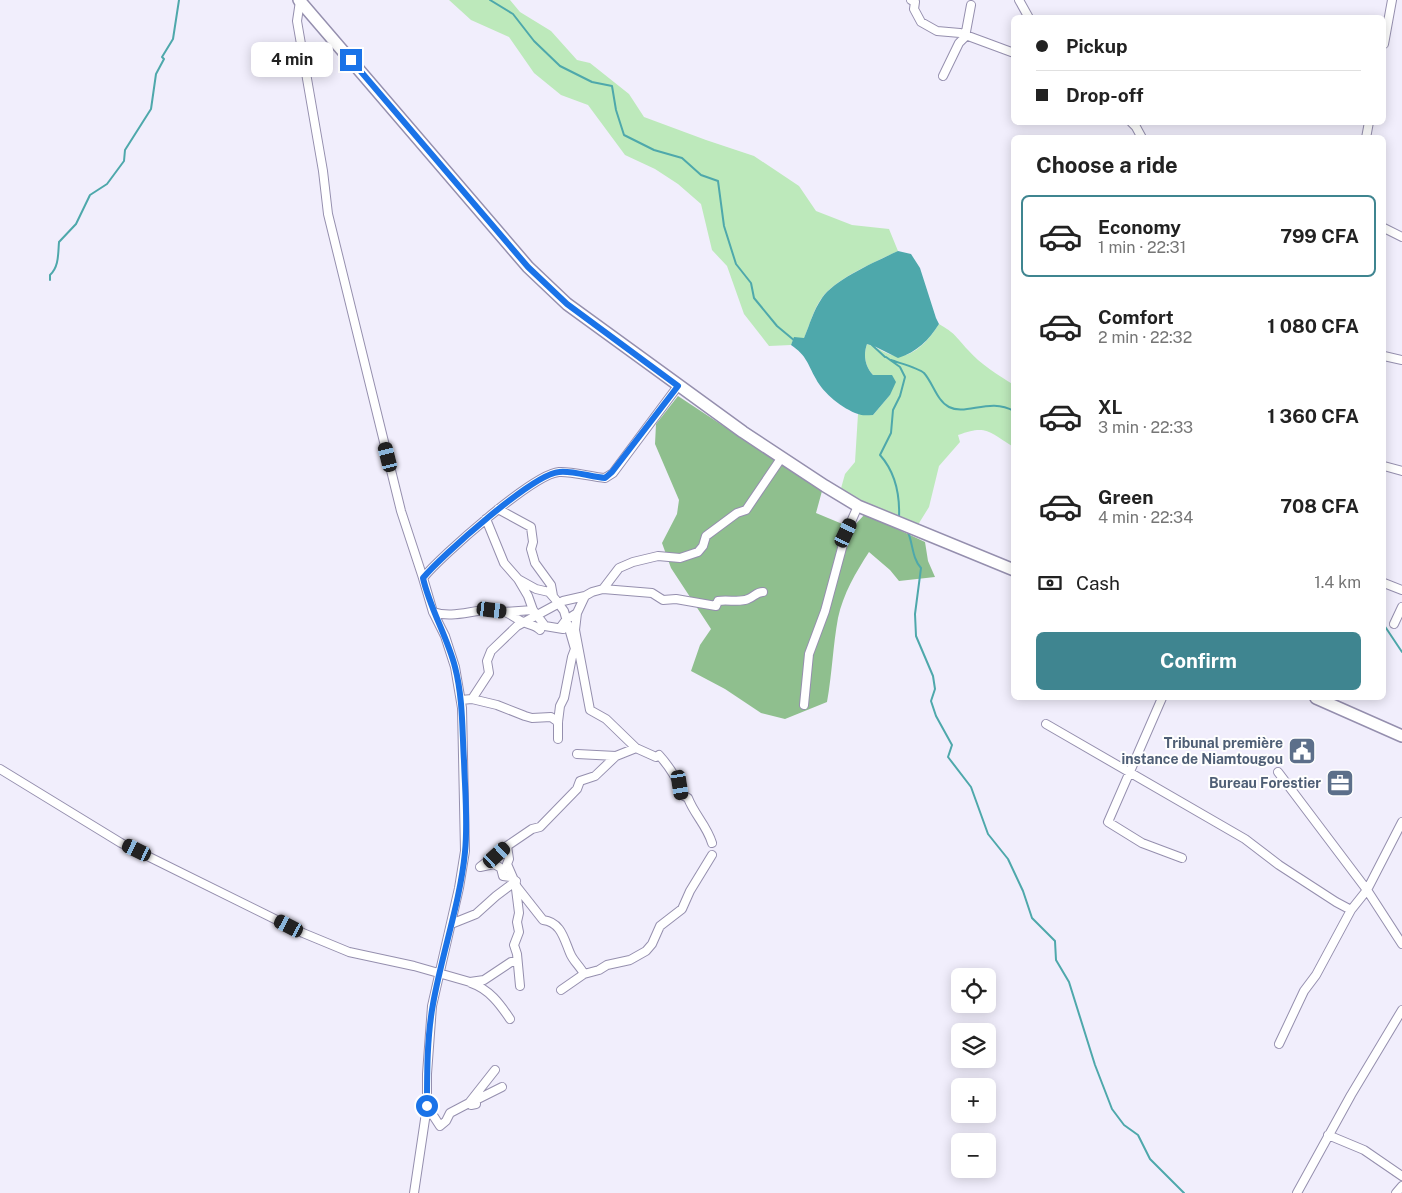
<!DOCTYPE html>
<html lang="en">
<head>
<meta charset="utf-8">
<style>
  :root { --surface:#fff; --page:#f2f2f2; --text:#222; --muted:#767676; --line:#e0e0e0; --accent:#3f8590 }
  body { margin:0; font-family:"Public Sans",sans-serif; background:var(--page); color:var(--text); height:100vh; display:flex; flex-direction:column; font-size:19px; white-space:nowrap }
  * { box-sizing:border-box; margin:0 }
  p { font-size:16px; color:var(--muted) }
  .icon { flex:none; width:28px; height:28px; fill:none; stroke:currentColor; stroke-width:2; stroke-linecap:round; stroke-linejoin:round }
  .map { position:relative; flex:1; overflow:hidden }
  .side { position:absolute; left:1011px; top:135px; width:375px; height:565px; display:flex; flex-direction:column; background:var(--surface); border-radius:8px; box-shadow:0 2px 12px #0003 }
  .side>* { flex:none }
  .banner { position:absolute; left:1011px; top:15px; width:375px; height:110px; border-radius:8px; box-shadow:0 2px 12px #0003; display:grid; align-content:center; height:110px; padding:0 25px; background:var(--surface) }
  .controls { position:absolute; left:951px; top:968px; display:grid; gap:10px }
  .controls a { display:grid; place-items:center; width:45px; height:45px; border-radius:8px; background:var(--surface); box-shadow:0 2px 12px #0003; font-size:25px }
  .end { position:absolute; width:22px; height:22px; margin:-11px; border:6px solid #1a73e8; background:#fff; box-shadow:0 0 0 2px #fff }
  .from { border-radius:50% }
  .bubble { position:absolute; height:35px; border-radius:8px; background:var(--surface); box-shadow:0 2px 12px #0003; font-size:16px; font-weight:700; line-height:35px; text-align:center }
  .car { position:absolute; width:15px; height:30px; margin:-15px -8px; border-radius:6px; box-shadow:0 0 4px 1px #0007; background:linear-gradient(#222 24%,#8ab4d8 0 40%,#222 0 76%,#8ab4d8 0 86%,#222 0) }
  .banner b { display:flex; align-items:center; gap:18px; height:48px; font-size:19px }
  .banner b+b { border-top:1px solid var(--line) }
  .banner i { width:12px; height:12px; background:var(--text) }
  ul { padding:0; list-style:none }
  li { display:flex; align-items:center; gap:15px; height:82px; margin:0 10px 8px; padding:0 15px; border:2px solid transparent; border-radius:8px }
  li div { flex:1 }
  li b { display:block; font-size:19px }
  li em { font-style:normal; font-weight:700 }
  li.active { border-color:var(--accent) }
  li>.icon { width:45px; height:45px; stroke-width:1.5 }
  h2 { padding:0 25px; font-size:22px; line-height:60px }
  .pay { display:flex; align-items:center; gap:12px; height:55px; padding:0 25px; font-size:19px }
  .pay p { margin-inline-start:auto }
  .primary-button { display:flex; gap:10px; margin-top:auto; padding:10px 25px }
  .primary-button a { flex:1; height:58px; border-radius:8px; background:var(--accent); color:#fff; font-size:20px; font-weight:700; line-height:58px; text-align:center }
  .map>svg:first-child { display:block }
  .green { fill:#bde9bb }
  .forest { fill:#8fbf8e }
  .water { fill:#4ea8ab }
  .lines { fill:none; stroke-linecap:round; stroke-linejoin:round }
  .stream { stroke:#4ea8ab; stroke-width:2 }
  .street-casing { stroke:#958fae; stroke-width:10 }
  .secondary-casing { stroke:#958fae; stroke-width:14 }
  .street { stroke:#fff; stroke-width:8 }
  .secondary { stroke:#fff; stroke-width:11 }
  .route { stroke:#1a73e8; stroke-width:6 }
  .labels { text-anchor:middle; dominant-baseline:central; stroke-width:4; stroke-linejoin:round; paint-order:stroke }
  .service-label { font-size:14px; font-weight:bold; fill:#4e5e75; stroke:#fefefe; text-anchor:end }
</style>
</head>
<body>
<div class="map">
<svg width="1402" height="1193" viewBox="0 0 1402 1193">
  <rect width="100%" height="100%" fill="#f1eefc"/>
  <!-- green -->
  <path class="green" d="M449 0H510L520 12 551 31 577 60 590 63 629 94 644 117 706 140 754 156 799 186 816 211 852 225 889 229 898 251C875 262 841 276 824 295 814 307 810 324 804 338H794L791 345 769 346 744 314 727 266 712 250 701 204 678 184 655 169 625 155 588 105 561 95 534 73 509 37 471 20Z
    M939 324C955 333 956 337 968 350 980 364 998 375 1014 385V447C989 432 987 424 958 435L960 442 939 466 929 507 916 528 840 492 845 474 855 462 858 414 873 415 890 395 892 375H873C865 366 863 355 867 344 875 346 881 351 889 354 910 363 929 340 939 324Z"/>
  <!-- forest -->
  <path class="forest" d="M678 396 822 491 816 513 852 528 865 514 925 542 928 561 935 577 899 581 890 570 869 552C856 572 843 594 838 618 833 645 832 674 827 702L785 719 761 713 725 689 691 671 700 645 711 629 671 568 662 543 677 514 679 500 655 444 656 424Z"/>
  <!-- water -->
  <path class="water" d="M898 251 911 254 920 268 936 318 939 324C929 340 917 352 898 358L876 347 867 344C863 355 865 366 873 375H892L896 382 890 395 873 415C868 415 862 416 858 414 843 409 823 393 816 379 807 363 807 356 791 345L794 337 804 338C810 324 813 311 822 298 835 279 877 261 898 251Z"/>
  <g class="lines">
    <!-- stream -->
    <path class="stream" d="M490 0 513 14 534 41 560 66 592 82 612 86 616 110 624 135 654 150 682 158 701 175 718 181 724 226 736 264 751 283 754 298 777 326 795 341
      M50 280V275C59 267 58 254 59 242L76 224 90 195 107 184 124 161 125 150 151 109 156 74 164 59 162 57 173 39 179 0
      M872 345 885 357
      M886 357 900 367 905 377 900 396 893 410 891 433 880 455C896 473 900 495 899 518
      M891 360C899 363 919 368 924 373 933 383 937 401 949 407 966 416 990 397 1014 411
      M898 528 908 532C913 544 912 558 921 568L915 614 916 636 933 676 935 689 931 701 936 716 952 745 948 757 971 787 988 834 1008 859 1023 891 1032 918 1055 941 1056 960 1069 982 1095 1065 1112 1109 1124 1125 1138 1135 1150 1159 1184 1193
      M1384 625 1402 652"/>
    <!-- street casing -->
    <g class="street-casing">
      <path id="street" d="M911 0 915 2 914 9 921 22 937 31 960 33 1014 53
        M1019 0 1029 18
        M300 1 297 21 323 171 328 214 401 511 423 578
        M1384 44 1392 0
        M943 76 959 43 965 37 971 5
        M1131 122 1136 127 1142 138
        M1366 138 1369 122
        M1384 228 1402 237
        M1384 356 1402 360
        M1384 466 1402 471
        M498 509 531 527 533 542 531 549 535 563 551 585 553 596
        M486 519 504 563 518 579 528 596 533 610 545 626 563 629
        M518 579 536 589 549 592 556 600 564 611 575 649 572 657 564 698 560 706 558 722V739
        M1384 583 1402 590
        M603 589 619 568 633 562 658 556 680 558 698 552 703 546 706 536 737 513 746 510 782 457
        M433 612C456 620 479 606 502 611 510 613 516 619 523 622 529 625 536 625 540 630
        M504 612 533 610
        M577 613 575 630 590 710 606 719 636 748
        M1394 624 1402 607
        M560 628 566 620 577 613 585 596 592 592 603 589 652 593 663 600 676 599 716 606 718 601C728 599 739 603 748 599 754 597 756 592 763 592
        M1162 698 1108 822 1142 843 1182 858
        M472 699 497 705 525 716 532 718 551 717 558 722
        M461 700 472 699 489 673 487 661 491 651 517 626 563 601 585 596
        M804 705 809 654 825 611 846 533 858 506
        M1046 724 1245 839 1279 865 1336 902 1351 910
        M577 754 616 756 636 748 656 757 659 755C668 765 680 782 682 795L688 798C694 814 707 826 712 843
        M0 769 121 843 303 933 349 952 414 966 470 982 484 980 511 962H517
        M1278 772 1367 890 1402 944
        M507 846 480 867 494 864 501 868 503 876 511 877 515 881
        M517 887 543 920C561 922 564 939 570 953 573 961 580 966 584 974
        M451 924 476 914 496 896 516 881
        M471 983C489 989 500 1004 510 1019
        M520 986 517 954 514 945 519 932 517 922 519 913 516 889 517 887 507 864 509 859 507 846 532 829 540 827 577 789 580 781 595 776 616 756
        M561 990 584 974 599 970 607 965 630 960 646 951 652 944 660 926 682 909 690 891 712 855
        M1279 1044 1304 991 1316 975 1351 910 1367 890 1402 822
        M469 1103 471 1105 476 1104V1100L502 1087
        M427 1106 440 1126 446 1121 450 1113 469 1103 495 1070
        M1328 1135 1364 1150 1402 1176
        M414 1193 427 1106V1074L432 1006 459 888 465 851 462 708 455 667 445 636 433 612 423 578C441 556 533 474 559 472 570 471 592 477 605 478L613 473 678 386
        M1297 1193 1351 1095 1402 1010
        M1396 1193 1402 1186"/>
    </g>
    <!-- secondary casing -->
    <g class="secondary-casing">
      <path id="secondary" d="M299 0 528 267 567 304 743 432 825 486 858 506 1014 570
        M1316 698 1402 736"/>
    </g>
    <!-- street -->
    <use href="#street" class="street"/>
    <!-- secondary -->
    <use href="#secondary" class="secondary"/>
  </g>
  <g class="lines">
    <!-- route -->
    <path class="route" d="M351 60 528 267 567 304 678 386 612 472 605 478C592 477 570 470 559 472 533 474 441 556 423 578 430 609 447 636 455 667 463 698 462 729 464 761 465 791 468 822 465 852 460 903 442 953 433 1004 427 1037 427 1072 427 1106"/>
  </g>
  <!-- icons -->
  <defs>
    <g id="civic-square" transform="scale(1.4375)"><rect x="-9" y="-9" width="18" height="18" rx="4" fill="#5c6f8a" stroke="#fefefe"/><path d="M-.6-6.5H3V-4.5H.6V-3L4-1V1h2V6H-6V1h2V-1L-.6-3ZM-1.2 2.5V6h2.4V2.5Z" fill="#fff"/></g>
    <g id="office-square" transform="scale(1.4375)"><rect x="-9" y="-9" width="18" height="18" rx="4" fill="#5c6f8a" stroke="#fefefe"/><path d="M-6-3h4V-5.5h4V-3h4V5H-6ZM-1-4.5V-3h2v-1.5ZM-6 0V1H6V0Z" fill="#fff"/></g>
  </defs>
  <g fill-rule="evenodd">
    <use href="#civic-square" x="1302" y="751"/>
    <use href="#office-square" x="1340" y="783"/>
  </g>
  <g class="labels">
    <!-- service labels -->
    <g class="service-label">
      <text x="1283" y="743">Tribunal première<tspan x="1283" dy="16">instance de Niamtougou</tspan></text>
      <text x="1321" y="783">Bureau Forestier</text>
    </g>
  </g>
</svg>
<div class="controls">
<a><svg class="icon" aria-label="locate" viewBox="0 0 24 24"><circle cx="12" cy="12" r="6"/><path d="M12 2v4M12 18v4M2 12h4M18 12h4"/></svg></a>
<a><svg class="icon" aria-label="layers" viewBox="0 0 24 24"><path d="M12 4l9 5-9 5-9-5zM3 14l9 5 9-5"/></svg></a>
<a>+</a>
<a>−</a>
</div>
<i class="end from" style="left:427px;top:1106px"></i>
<i class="end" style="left:351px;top:60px"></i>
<div class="bubble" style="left:251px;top:42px;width:82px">4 min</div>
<i class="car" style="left:388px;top:457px;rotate:346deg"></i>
<i class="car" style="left:846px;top:533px;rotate:25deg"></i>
<i class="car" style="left:492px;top:610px;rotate:97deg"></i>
<i class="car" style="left:680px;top:785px;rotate:171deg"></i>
<i class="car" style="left:137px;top:850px;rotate:296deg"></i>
<i class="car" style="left:497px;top:855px;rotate:48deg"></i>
<i class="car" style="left:289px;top:926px;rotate:297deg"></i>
<div class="banner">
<b><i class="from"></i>Pickup</b>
<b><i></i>Drop-off</b>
</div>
<section class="side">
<h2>Choose a ride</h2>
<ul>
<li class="active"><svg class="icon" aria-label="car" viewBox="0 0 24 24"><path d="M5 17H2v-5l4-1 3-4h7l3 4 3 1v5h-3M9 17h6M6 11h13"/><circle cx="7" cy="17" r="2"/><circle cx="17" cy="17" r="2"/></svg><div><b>Economy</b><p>1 min · 22:31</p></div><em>799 CFA</em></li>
<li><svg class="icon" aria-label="car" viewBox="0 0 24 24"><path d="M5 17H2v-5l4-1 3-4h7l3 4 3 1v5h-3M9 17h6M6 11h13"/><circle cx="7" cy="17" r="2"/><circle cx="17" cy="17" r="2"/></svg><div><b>Comfort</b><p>2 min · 22:32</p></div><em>1 080 CFA</em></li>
<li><svg class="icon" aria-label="car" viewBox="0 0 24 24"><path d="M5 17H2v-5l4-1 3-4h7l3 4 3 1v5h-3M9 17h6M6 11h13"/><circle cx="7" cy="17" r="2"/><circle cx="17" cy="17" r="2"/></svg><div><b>XL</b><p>3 min · 22:33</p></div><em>1 360 CFA</em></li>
<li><svg class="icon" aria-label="car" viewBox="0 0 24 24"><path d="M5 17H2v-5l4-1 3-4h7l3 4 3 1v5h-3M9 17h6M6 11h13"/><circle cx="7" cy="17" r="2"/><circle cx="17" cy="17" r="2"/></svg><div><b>Green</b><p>4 min · 22:34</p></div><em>708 CFA</em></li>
</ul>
<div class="pay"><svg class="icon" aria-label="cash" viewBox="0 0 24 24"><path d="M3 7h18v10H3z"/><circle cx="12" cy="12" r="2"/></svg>Cash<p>1.4 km</p></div>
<div class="primary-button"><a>Confirm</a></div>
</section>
</div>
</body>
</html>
